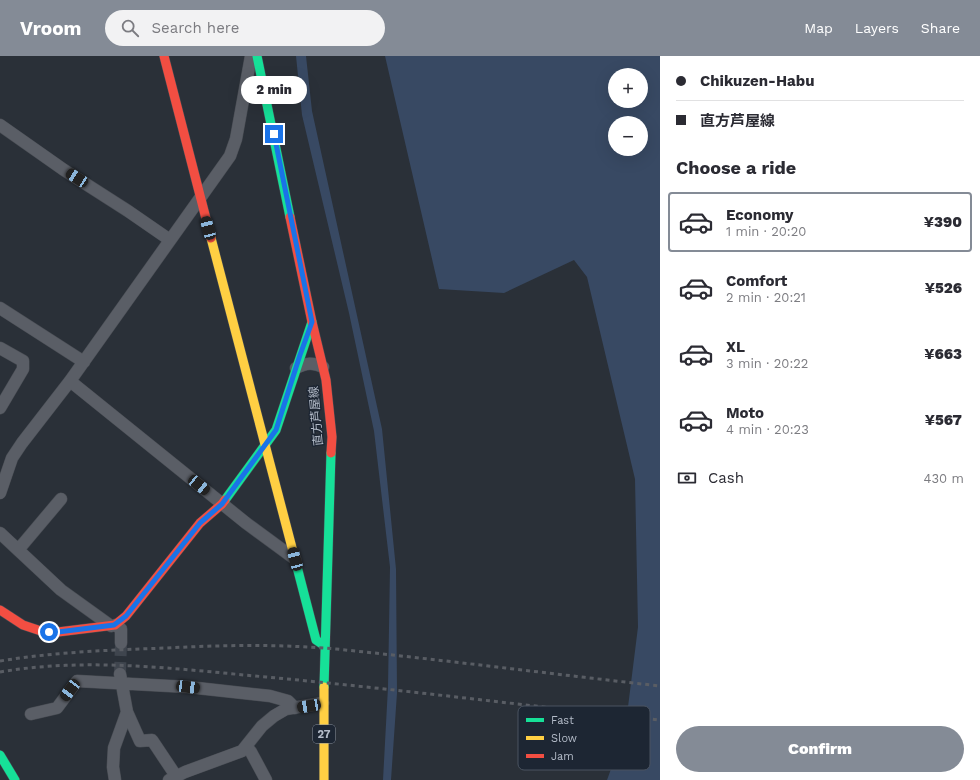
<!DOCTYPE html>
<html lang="en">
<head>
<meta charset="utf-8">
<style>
  :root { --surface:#fff; --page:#f2f2f3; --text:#2b2b33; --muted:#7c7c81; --line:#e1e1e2; --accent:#848b96 }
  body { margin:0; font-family:"Work Sans","Noto Sans JP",sans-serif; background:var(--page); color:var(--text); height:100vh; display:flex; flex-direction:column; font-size:15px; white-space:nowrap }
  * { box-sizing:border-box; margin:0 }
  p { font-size:13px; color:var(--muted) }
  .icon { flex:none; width:22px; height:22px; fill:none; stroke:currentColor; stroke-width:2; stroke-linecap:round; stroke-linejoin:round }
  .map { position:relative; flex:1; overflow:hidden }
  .drawer { display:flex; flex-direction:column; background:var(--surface); width:320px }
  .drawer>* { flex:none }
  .banner { display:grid; align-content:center; height:88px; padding:0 16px; background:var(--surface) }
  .tools { position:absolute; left:608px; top:12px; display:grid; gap:8px }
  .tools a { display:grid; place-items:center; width:40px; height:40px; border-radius:50%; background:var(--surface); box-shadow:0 4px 16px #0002; font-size:20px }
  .end { position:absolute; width:18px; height:18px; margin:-9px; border:5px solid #1a73e8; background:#fff; box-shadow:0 0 0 2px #fff }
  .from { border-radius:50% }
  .bubble { position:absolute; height:28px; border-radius:14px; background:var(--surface); box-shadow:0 4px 16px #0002; font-size:13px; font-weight:800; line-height:28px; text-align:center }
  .car { position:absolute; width:12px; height:24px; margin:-12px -6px; border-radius:5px; box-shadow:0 0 3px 1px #0007; background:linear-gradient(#222 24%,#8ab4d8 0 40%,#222 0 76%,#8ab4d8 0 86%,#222 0) }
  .banner b { display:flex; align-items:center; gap:14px; height:38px; font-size:15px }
  .banner b+b { border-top:1px solid var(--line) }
  .banner i { width:10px; height:10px; background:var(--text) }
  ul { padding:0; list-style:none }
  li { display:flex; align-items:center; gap:12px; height:60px; margin:0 8px 6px; padding:0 8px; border:2px solid transparent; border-radius:4px }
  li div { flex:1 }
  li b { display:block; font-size:15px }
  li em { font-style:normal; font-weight:800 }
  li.active { border-color:var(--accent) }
  li>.icon { width:36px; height:36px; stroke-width:1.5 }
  h2 { padding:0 16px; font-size:18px; line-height:48px }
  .pay { display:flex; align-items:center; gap:10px; height:44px; padding:0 16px; font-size:15px }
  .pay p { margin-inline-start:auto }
  .action { display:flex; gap:8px; margin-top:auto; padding:8px 16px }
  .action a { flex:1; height:46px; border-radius:24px; background:var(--accent); color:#fff; font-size:16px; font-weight:800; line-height:46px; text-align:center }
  header { display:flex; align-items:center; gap:24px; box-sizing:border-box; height:56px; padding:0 20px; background:var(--accent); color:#fff }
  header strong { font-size:19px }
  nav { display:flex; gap:22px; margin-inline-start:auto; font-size:14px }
  .search { width:280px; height:36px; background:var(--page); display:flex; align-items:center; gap:10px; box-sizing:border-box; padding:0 14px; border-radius:22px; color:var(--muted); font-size:15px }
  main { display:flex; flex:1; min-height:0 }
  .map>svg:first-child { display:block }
  .water { fill:#384963; fill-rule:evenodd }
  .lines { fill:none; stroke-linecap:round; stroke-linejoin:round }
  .street-tunnel { stroke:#3f454e; stroke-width:12; stroke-dasharray:12 6; stroke-linecap:butt }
  .street-casing { stroke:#484c53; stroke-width:13 }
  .fast-casing { stroke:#484c53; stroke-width:10 }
  .slow-casing { stroke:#484c53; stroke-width:10 }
  .jam-casing { stroke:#484c53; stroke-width:10 }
  .street { stroke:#5a5e66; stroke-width:12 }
  .fast { stroke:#16e098; stroke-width:9 }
  .slow { stroke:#ffcf43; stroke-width:9 }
  .jam { stroke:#f24e42; stroke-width:9 }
  .rail { stroke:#595d64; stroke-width:3; stroke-dasharray:4 4; stroke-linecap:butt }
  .route { stroke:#1a73e8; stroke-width:5 }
  .labels { text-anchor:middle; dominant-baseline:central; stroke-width:3; stroke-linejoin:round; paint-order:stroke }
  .shield { fill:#1d2633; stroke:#878f9c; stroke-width:1 }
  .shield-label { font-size:11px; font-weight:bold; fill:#b4bcc9 }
  .street-label { font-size:12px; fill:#b4bcc9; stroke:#1d2633 }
  .key { fill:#1d2633; stroke:#4a5360; stroke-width:1 }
  .key-label { font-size:11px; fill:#b4bcc9 }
</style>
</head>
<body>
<header>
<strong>Vroom</strong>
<div class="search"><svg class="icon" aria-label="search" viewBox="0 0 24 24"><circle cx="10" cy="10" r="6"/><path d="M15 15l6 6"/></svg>Search here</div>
<nav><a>Map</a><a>Layers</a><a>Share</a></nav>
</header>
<main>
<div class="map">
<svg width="660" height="724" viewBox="0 0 660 724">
  <rect width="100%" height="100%" fill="#2a3038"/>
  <!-- water -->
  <path class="water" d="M296 0H306L312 55 382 373 396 513 397 637 391 724H383L388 631 390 511 374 375 349 257 302 59Z
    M385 0H660V724H607L625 675 638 571 635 423 587 221 574 204 504 237 439 233ZM615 19H641V45H615ZM615 67H641V93H615Z"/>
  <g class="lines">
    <!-- street-tunnel -->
    <path class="street-tunnel" d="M120 618 121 587"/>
    <!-- street casing -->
    <g class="street-casing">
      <path id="street" d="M0 69 64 114 128 155 170 184
        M0 252 84 306
        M0 292 23 305V313L0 352
        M296 312C306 307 313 306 323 311
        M70 325 246 467 295 503
        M0 437 12 402 22 387 70 325 230 100 236 83 251 0
        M0 477 61 534 111 570
        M18 494 61 443
        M115 569 121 573V587
        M127 656 140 685 152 684 176 720
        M31 658 57 652 77 625 188 631 270 640 288 645 295 652
        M246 690 251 696 266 724
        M115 724 113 711 114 692 127 656 120 618
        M169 724 185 716 242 695 262 670 274 660 286 653 323 647"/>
    </g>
    <!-- fast casing -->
    <g class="fast-casing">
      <path id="fast" d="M257 0 290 161
        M225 444 276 374 312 266
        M296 507 316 584 325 590
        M324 631 331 397
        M0 699 15 724"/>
    </g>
    <!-- slow casing -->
    <g class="slow-casing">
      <path id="slow" d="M211 182 296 507
        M324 631V724"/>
    </g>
    <!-- jam casing -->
    <g class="jam-casing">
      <path id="jam" d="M164 0 211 182
        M290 161 312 266 326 324 332 381 331 397
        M0 554 23 569 41 575 58 576 115 569 126 560 200 467 222 448 225 444"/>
    </g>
    <!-- street -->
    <use href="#street" class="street"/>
    <!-- fast -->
    <use href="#fast" class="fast"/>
    <!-- slow -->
    <use href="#slow" class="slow"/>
    <!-- jam -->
    <use href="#jam" class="jam"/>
    <!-- rail -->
    <path class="rail" d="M0 605C55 596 110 594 166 592 222 589 279 588 336 593 444 604 552 618 660 630
      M0 616C88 601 177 613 266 621 397 633 529 650 660 664"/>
  </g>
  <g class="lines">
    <!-- route -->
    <path class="route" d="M49 576H58L114 569 126 560 200 467 222 448 276 374 300 299 312 266 274 78"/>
  </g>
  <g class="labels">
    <!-- shield labels -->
    <rect class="shield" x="313" y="669" width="22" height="18" rx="3"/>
    <g class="shield-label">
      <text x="324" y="678">27</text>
    </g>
    <!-- street labels -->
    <g class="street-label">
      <text transform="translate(316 360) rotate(-95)">直方芦屋線</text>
    </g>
  </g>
  <!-- legend -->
  <rect x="518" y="650" width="132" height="64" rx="6" class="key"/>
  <rect x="526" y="662" width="18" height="4" fill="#16e098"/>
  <rect x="526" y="680" width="18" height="4" fill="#ffcf43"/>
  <rect x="526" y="698" width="18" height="4" fill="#f24e42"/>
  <g class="key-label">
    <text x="551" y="668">Fast</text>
    <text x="551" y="686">Slow</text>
    <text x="551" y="704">Jam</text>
  </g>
</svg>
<div class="tools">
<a>+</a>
<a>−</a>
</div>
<i class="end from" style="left:49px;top:576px"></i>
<i class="end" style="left:274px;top:78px"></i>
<div class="bubble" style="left:241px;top:20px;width:66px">2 min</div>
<i class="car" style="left:77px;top:122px;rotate:303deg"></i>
<i class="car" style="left:208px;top:172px;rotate:345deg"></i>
<i class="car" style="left:199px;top:429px;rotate:129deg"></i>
<i class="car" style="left:295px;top:503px;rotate:345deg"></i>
<i class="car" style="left:188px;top:631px;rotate:97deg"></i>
<i class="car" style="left:70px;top:634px;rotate:217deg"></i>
<i class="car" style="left:309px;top:650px;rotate:261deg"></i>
</div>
<section class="drawer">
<div class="banner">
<b><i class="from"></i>Chikuzen-Habu</b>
<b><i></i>直方芦屋線</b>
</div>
<h2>Choose a ride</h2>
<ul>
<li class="active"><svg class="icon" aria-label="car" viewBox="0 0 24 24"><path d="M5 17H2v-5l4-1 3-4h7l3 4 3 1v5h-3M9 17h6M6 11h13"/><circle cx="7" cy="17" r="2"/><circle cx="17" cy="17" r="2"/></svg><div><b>Economy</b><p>1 min · 20:20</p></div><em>¥390</em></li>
<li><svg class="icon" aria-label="car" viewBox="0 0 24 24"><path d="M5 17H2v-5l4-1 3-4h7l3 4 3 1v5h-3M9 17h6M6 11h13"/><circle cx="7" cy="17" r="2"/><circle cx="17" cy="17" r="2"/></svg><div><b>Comfort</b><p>2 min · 20:21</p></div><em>¥526</em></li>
<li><svg class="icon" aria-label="car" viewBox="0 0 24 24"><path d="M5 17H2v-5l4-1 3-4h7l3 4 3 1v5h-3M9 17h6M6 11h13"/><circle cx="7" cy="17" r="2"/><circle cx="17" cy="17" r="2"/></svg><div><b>XL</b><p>3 min · 20:22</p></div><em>¥663</em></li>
<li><svg class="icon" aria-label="car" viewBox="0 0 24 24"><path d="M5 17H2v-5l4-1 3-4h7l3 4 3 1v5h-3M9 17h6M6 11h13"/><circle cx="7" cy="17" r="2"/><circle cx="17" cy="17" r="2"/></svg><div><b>Moto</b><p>4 min · 20:23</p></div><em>¥567</em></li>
</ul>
<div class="pay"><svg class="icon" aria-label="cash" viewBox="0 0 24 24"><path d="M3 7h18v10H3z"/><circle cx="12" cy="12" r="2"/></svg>Cash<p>430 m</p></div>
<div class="action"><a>Confirm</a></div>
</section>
</main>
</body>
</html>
